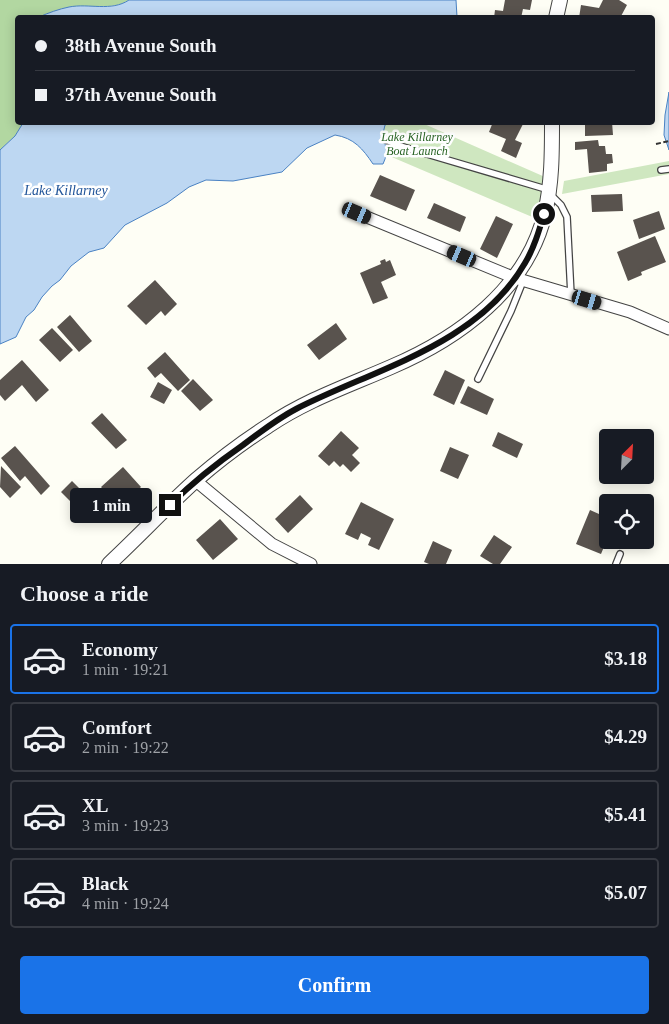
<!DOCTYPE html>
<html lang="en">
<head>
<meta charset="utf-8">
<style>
  :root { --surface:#171b24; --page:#20242c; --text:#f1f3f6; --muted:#9ea1a6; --line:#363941; --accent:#1a73e8 }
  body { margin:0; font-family:Georgia,serif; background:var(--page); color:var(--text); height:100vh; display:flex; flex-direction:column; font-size:19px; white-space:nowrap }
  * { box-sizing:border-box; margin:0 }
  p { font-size:16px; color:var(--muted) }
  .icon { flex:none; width:28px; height:28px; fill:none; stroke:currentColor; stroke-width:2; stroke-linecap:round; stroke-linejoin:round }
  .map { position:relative; height:564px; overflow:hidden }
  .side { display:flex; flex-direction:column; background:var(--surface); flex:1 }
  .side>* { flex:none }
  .guide { position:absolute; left:15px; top:15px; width:640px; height:110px; border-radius:5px; box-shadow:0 2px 12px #0003; display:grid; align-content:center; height:110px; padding:0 20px; background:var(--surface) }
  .needle { width:32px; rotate:24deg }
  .fabs { position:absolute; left:599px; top:429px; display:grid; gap:10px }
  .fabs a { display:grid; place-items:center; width:55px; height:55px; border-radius:5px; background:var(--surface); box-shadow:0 2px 12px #0003; font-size:25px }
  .end { position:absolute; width:22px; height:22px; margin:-11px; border:6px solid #111; background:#fff; box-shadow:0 0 0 2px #fff }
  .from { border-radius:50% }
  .bubble { position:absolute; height:35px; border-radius:5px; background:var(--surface); box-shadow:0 2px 12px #0003; font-size:16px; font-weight:700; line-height:35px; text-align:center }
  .car { position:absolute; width:15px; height:30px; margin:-15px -8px; border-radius:6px; box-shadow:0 0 4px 1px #0007; background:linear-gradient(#222 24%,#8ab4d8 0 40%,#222 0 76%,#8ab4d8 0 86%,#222 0) }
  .guide b { display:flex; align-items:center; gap:18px; height:48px; font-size:19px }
  .guide b+b { border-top:1px solid var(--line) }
  .guide i { width:12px; height:12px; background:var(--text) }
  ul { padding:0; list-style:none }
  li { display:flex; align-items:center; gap:15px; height:70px; margin:0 10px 8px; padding:0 10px; border:2px solid var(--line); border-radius:5px }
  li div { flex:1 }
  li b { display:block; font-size:19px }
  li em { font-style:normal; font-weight:700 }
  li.on { border-color:var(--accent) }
  li>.icon { width:45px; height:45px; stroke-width:1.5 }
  h2 { padding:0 20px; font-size:22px; line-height:60px }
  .button { display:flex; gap:10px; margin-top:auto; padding:10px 20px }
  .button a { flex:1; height:58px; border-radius:5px; background:var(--accent); color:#fff; font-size:20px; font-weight:700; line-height:58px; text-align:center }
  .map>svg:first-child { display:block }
  .green { fill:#cfe7c0 }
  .forest { fill:#b2d7a1 }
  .water { fill:#bdd7f2; stroke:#4a82c3 }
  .building { fill:#59534e }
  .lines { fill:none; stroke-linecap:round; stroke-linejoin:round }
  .service-casing { stroke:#444; stroke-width:8 }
  .minor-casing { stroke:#444; stroke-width:13 }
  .tertiary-casing { stroke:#444; stroke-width:16 }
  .path { stroke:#333; stroke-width:2; stroke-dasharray:5 2.5; stroke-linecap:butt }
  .service { stroke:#fff; stroke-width:5.5 }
  .minor { stroke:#fff; stroke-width:11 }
  .tertiary { stroke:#fff; stroke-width:14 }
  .route { stroke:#111; stroke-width:6 }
  .labels { text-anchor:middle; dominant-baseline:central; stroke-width:5; stroke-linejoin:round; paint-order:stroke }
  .park-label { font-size:12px; font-style:italic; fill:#296425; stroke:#fff }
  .water-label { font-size:14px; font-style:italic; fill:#22559a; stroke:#fff }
</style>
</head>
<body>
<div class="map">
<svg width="669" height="564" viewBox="0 0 669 564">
  <rect width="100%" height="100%" fill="#fefef5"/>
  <!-- green -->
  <path class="green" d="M390 123H422L545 177 537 219 387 155C388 144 381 135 385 125Z
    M669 161V174L562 194 564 181Z"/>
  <!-- forest -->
  <path class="forest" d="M0 0H129L120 5 51 12 39 17 18 18 17 45 16 48 18 52V122L23 123 15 136 0 150Z"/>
  <!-- water -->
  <path class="water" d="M129 0H456L457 17H39C48 13 59 9 69 7 89 3 111 12 129 0Z
    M669 92V150L664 135 665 115Z
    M23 123H390L385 125C380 139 391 149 383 164H373C363 149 354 138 335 135L307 148 282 172 233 181 206 180 189 187 167 203 125 225 104 248 89 252 71 266 60 280 52 286 42 297 34 310 26 317 16 337 0 344V150L15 136Z"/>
  <!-- building -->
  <path class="building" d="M505 0H532L530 10 523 9 521 18H494L495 10 503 11Z
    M603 0H619L627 5 620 18H579L581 5 599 8Z
    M493 122H519L523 124 515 140 522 143 516 158 501 151 506 139 489 132Z
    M585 122H612L613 135 585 136Z
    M598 140 599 146H605L606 154H612L613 163 607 164V171L589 173 587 149 575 150V142Z
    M380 175 415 190 406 211 370 196Z
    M622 194 623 211 592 212 591 195Z
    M434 203 466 217 460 232 427 218Z
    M659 211 665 229 639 239 633 220Z
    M496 216 513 224 497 258 480 249Z
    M655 236 666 262 641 272 642 275 628 281 617 252Z
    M385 259 386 262 390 260 396 275 381 282 388 298 373 304 360 273 381 264 380 261Z
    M155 280 177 304 165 316 161 311 146 325 127 306Z
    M70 315 92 341 79 352 57 327Z
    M336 323 347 339 319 360 307 345Z
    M52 328 73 350 60 362 39 340Z
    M165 352 190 380 178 391 161 373 155 378 147 368Z
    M22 360 49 390 36 402 22 385 5 401 0 395V380Z
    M445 370 465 380 454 405 433 395Z
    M193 379 213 400 200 411 181 391Z
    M158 382 172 390 164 404 150 397Z
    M468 386 494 399 487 415 460 403Z
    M102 413 127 440 116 449 91 423Z
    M341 431 359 448 352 455 360 463 351 472 343 464 340 467 334 461 329 466 318 456Z
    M498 432 523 444 517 458 492 446Z
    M15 446 50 486 41 495 25 476 20 481 1 458Z
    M450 447 469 455 458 479 440 471Z
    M1 466 21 487 10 498 0 487Z
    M123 467 141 487 119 507 101 487Z
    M72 481 91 500 80 511 61 492Z
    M300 495 313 509 288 533 275 519Z
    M361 502 394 519 379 550 368 545 371 538 361 533 358 540 345 534Z
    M590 510 608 518V537L601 554 576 544Z
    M220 519 238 539 213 560 196 540Z
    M494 535 512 547 500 564H493L480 556Z
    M433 541 452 550 446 564H429L424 562Z"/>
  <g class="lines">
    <!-- service casing -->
    <g class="service-casing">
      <path id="service" d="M384 139 400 146 549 190
        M661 170 669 169
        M550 194 561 205 567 217 571 295
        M478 379 511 311 523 281
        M616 564 620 554"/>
    </g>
    <!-- minor casing -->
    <g class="minor-casing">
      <path id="minor" d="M357 213 515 278 630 312 669 329
        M196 481 272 544 311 564"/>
    </g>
    <!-- tertiary casing -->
    <g class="tertiary-casing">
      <path id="tertiary" d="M556 18 560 0
        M109 564C138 537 166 507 196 480 218 461 243 442 268 426 306 400 350 385 391 367 459 338 527 289 545 213 552 183 552 153 552 122"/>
    </g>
    <!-- path -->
    <path class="path" d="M656 144 669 141"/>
    <!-- service -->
    <use href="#service" class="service"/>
    <!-- minor -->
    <use href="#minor" class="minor"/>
    <!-- tertiary -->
    <use href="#tertiary" class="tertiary"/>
  </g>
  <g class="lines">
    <!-- route -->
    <path class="route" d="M170 505C193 482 217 463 243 445 260 432 277 419 296 409 374 369 478 345 525 263 534 248 539 231 544 214"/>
  </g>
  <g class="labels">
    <!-- park labels -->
    <g class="park-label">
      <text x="417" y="137">Lake Killarney<tspan x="417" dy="14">Boat Launch</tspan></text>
    </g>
    <!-- water labels -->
    <g class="water-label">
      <text x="66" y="190">Lake Killarney</text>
    </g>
  </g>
</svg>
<div class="fabs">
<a><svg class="needle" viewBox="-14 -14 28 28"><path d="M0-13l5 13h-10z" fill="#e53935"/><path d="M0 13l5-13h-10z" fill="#9ea1a6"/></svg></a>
<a><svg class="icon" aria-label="locate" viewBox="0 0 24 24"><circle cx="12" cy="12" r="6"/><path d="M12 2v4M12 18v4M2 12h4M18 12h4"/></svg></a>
</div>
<i class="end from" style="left:544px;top:214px"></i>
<i class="end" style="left:170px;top:505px"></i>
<div class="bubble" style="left:70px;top:488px;width:82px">1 min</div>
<i class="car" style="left:357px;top:213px;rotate:113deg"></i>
<i class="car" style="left:462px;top:256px;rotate:293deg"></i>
<i class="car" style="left:587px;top:300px;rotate:107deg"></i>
<div class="guide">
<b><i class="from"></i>38th Avenue South</b>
<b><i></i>37th Avenue South</b>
</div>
</div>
<section class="side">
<h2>Choose a ride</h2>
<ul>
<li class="on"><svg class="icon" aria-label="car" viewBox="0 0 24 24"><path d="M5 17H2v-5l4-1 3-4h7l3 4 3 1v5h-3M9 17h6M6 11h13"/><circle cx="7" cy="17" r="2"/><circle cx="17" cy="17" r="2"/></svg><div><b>Economy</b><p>1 min · 19:21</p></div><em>$3.18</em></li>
<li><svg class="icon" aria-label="car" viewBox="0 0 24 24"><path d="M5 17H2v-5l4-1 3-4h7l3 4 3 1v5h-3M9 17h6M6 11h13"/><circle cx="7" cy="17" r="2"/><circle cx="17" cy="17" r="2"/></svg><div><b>Comfort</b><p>2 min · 19:22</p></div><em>$4.29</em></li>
<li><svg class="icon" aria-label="car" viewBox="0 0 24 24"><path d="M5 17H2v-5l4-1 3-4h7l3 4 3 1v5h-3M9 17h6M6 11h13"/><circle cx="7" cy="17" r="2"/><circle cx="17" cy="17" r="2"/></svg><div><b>XL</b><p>3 min · 19:23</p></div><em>$5.41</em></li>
<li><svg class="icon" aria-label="car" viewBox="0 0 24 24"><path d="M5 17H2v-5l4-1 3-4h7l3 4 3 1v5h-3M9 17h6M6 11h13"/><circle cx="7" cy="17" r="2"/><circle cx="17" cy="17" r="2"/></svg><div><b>Black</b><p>4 min · 19:24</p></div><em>$5.07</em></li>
</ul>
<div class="button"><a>Confirm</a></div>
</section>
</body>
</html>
